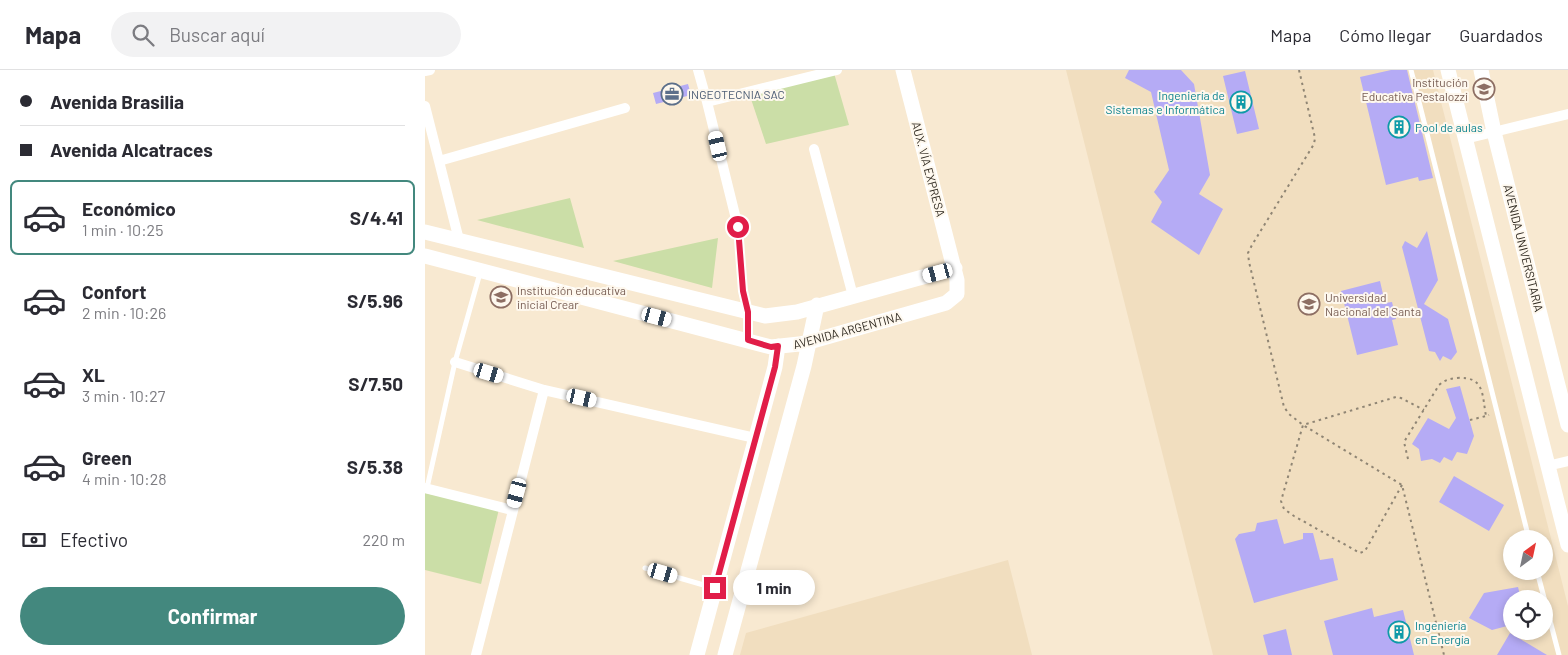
<!DOCTYPE html>
<html lang="es">
<head>
<meta charset="utf-8">
<style>
  :root { --surface:#fff; --page:#f2f2f3; --text:#2b2b33; --muted:#7c7c81; --line:#e1e1e2; --accent:#43887e }
  body { margin:0; font-family:Barlow,sans-serif; background:var(--page); color:var(--text); height:100vh; display:flex; flex-direction:column; font-size:19px; white-space:nowrap }
  * { box-sizing:border-box; margin:0 }
  p { font-size:16px; color:var(--muted) }
  .icon { flex:none; width:28px; height:28px; fill:none; stroke:currentColor; stroke-width:2; stroke-linecap:round; stroke-linejoin:round }
  .map { position:relative; flex:1; overflow:hidden }
  .sheet { display:flex; flex-direction:column; background:var(--surface); width:425px }
  .sheet>* { flex:none }
  .top-card { display:grid; align-content:center; height:110px; padding:0 20px; background:var(--surface) }
  .needle { width:32px; rotate:33deg }
  .fabs { position:absolute; left:1078px; top:460px; display:grid; gap:10px }
  .fabs a { display:grid; place-items:center; width:50px; height:50px; border-radius:50%; background:var(--surface); box-shadow:0 2px 8px #0003; font-size:25px }
  .end { position:absolute; width:22px; height:22px; margin:-11px; border:6px solid #e11d48; background:#fff; box-shadow:0 0 0 2px #fff }
  .from { border-radius:50% }
  .bubble { position:absolute; height:35px; border-radius:18px; background:var(--surface); box-shadow:0 2px 8px #0003; font-size:16px; font-weight:700; line-height:35px; text-align:center }
  .car { position:absolute; width:15px; height:30px; margin:-15px -8px; border-radius:6px; box-shadow:0 0 4px 1px #0007; background:linear-gradient(#fff 24%,#345 0 40%,#fff 0 76%,#345 0 86%,#fff 0) }
  .top-card b { display:flex; align-items:center; gap:18px; height:48px; font-size:19px }
  .top-card b+b { border-top:1px solid var(--line) }
  .top-card i { width:12px; height:12px; background:var(--text) }
  ul { padding:0; list-style:none }
  li { display:flex; align-items:center; gap:15px; height:75px; margin:0 10px 8px; padding:0 10px; border:2px solid transparent; border-radius:8px }
  li div { flex:1 }
  li b { display:block; font-size:19px }
  li em { font-style:normal; font-weight:700 }
  li.on { border-color:var(--accent) }
  li>.icon { width:45px; height:45px; stroke-width:1.5 }
  .pay { display:flex; align-items:center; gap:12px; height:55px; padding:0 20px; font-size:19px }
  .pay p { margin-inline-start:auto }
  .primary-button { display:flex; gap:10px; margin-top:auto; padding:10px 20px }
  .primary-button a { flex:1; height:58px; border-radius:30px; background:var(--accent); color:#fff; font-size:20px; font-weight:700; line-height:58px; text-align:center }
  header { display:flex; align-items:center; gap:30px; box-sizing:border-box; height:70px; padding:0 25px; background:var(--surface); border-bottom:1px solid var(--line) }
  header strong { font-size:24px }
  nav { display:flex; gap:28px; margin-inline-start:auto; font-size:18px }
  .search { width:350px; height:45px; background:var(--page); display:flex; align-items:center; gap:12px; box-sizing:border-box; padding:0 18px; border-radius:28px; color:var(--muted); font-size:19px }
  main { display:flex; flex:1; min-height:0 }
  .map>svg:first-child { display:block }
  .built { fill:#f1debf; fill-rule:evenodd }
  .green { fill:#cbdea7 }
  .building { fill:#b5abf5 }
  .lines { fill:none; stroke-linecap:round; stroke-linejoin:round }
  .path { stroke:#8f8574; stroke-width:2; stroke-dasharray:2.5 4; stroke-linecap:butt }
  .service { stroke:#fff; stroke-width:5 }
  .minor { stroke:#fff; stroke-width:10 }
  .secondary { stroke:#fff; stroke-width:15 }
  .route { stroke:#e11d48; stroke-width:6 }
  .labels { text-anchor:middle; dominant-baseline:central; stroke-width:4; stroke-linejoin:round; paint-order:stroke }
  .education-label { font-size:12px; fill:#785e54; stroke:#fef8ee; text-anchor:start }
  .service-label { font-size:12px; fill:#4e5e75; stroke:#fef8ee; text-anchor:start }
  .culture-label { font-size:12px; fill:#0d838f; stroke:#fef8ee; text-anchor:start }
  .street-label { font-size:12px; fill:#2e281f; stroke:#fef8ee }
</style>
</head>
<body>
<header>
<strong>Mapa</strong>
<div class="search"><svg class="icon" aria-label="search" viewBox="0 0 24 24"><circle cx="10" cy="10" r="6"/><path d="M15 15l6 6"/></svg>Buscar aquí</div>
<nav><a>Mapa</a><a>Cómo llegar</a><a>Guardados</a></nav>
</header>
<main>
<section class="sheet">
<div class="top-card">
<b><i class="from"></i>Avenida Brasilia</b>
<b><i></i>Avenida Alcatraces</b>
</div>
<ul>
<li class="on"><svg class="icon" aria-label="car" viewBox="0 0 24 24"><path d="M5 17H2v-5l4-1 3-4h7l3 4 3 1v5h-3M9 17h6M6 11h13"/><circle cx="7" cy="17" r="2"/><circle cx="17" cy="17" r="2"/></svg><div><b>Económico</b><p>1 min · 10:25</p></div><em>S/4.41</em></li>
<li><svg class="icon" aria-label="car" viewBox="0 0 24 24"><path d="M5 17H2v-5l4-1 3-4h7l3 4 3 1v5h-3M9 17h6M6 11h13"/><circle cx="7" cy="17" r="2"/><circle cx="17" cy="17" r="2"/></svg><div><b>Confort</b><p>2 min · 10:26</p></div><em>S/5.96</em></li>
<li><svg class="icon" aria-label="car" viewBox="0 0 24 24"><path d="M5 17H2v-5l4-1 3-4h7l3 4 3 1v5h-3M9 17h6M6 11h13"/><circle cx="7" cy="17" r="2"/><circle cx="17" cy="17" r="2"/></svg><div><b>XL</b><p>3 min · 10:27</p></div><em>S/7.50</em></li>
<li><svg class="icon" aria-label="car" viewBox="0 0 24 24"><path d="M5 17H2v-5l4-1 3-4h7l3 4 3 1v5h-3M9 17h6M6 11h13"/><circle cx="7" cy="17" r="2"/><circle cx="17" cy="17" r="2"/></svg><div><b>Green</b><p>4 min · 10:28</p></div><em>S/5.38</em></li>
</ul>
<div class="pay"><svg class="icon" aria-label="cash" viewBox="0 0 24 24"><path d="M3 7h18v10H3z"/><circle cx="12" cy="12" r="2"/></svg>Efectivo<p>220 m</p></div>
<div class="primary-button"><a>Confirmar</a></div>
</section>
<div class="map">
<svg width="1143" height="585" viewBox="0 0 1143 585">
  <rect width="100%" height="100%" fill="#f8e9d1"/>
  <!-- built -->
  <path class="built" d="M641 0H1008L1143 536V585H788ZM1086 469H1119V501H1086ZM1086 529H1119V561H1086Z
    M583 490 607 585H315L321 563Z"/>
  <!-- green -->
  <path class="green" d="M409 3 424 55 341 74 324 23Z
    M145 128 159 178 52 150Z
    M293 168 287 218 188 191Z
    M0 423 74 439 56 514 0 500Z"/>
  <!-- building -->
  <path class="building" d="M704 0H756L769 14 785 105 774 124 798 139 774 185 726 152 737 132 729 122 744 100 726 22 700 8Z
    M966 0H982L1008 108 994 111 993 107 961 115 935 7Z
    M820 1 834 59 812 64 798 6Z
    M263 14 266 25 231 34 228 23Z
    M1002 161 1013 210 999 234 1023 249 1032 282 1026 290 1018 286 1015 291 1010 282 1004 281 977 177 980 171 992 178Z
    M955 211 960 233 967 232 971 249 967 250 973 275 932 285 916 221Z
    M1035 316 1049 366 1042 384 1032 382 1027 391 1019 387 1015 393 1007 389 996 391 994 379 987 374 1003 348 1024 359 1031 348 1021 319Z
    M1029 406 1079 435 1064 461 1014 432Z
    M852 449 859 474 878 469V463H888L895 490 908 488 913 510 829 533 810 469 814 464 830 461 832 453Z
    M1093 517 1096 529H1086V555L1067 560 1044 548 1059 523Z
    M947 538 949 547 978 540 989 585H908L899 551Z
    M861 559 867 585H843L838 565Z
    M1085 563 1122 585H1072Z"/>
  <g class="lines">
    <!-- path -->
    <path class="path" d="M874 0 890 68 889 74 827 175 823 183 824 192 859 337 864 344 878 355 977 415 1019 585
      M1045 350 1061 346
      M983 389 979 372 1014 315C1020 310 1024 309 1032 308 1060 306 1057 325 1061 346L1064 345
      M977 415 940 481 935 483 869 446 859 439 856 431 878 355 971 327 976 328 999 340"/>
    <!-- service -->
    <path class="service" d="M986 0 1104 469
      M2 418 30 292 55 203
      M220 498 289 518
      M1112 501 1134 585"/>
    <!-- minor -->
    <path class="minor" d="M273 0 282 32 313 157 318 221 323 242V270
      M0 1 5 0
      M282 32 412 0
      M0 36 34 170
      M1040 69 1143 44
      M389 79 428 226
      M14 91 200 38
      M30 292 119 320 330 368
      M1122 396 1143 391
      M0 418 87 440
      M51 585 119 320"/>
    <!-- secondary -->
    <path class="secondary" d="M1023 0 1143 475
      M1056 0 1069 62 1143 355
      M0 162 340 246 372 242 530 198
      M0 186 346 277 374 274 384 272 521 233 532 224V210L478 0
      M272 585 350 297 353 276
      M300 585 379 296 392 235"/>
  </g>
  <g class="lines">
    <!-- route -->
    <path class="route" d="M290 518 350 297 353 276 346 277 323 270V242L318 221 313 157"/>
  </g>
  <!-- icons -->
  <defs>
    <g id="school-ring" transform="scale(1.125)"><circle r="9.5" fill="#fef8ee" stroke="#8d6e63" stroke-width="1.5"/><path d="M0-5L7-2L0 1L-7-2ZM-4 1L0 2.5L4 1V4Q0 6-4 4Z" fill="#8d6e63"/></g>
    <g id="office-ring" transform="scale(1.125)"><circle r="9.5" fill="#fef8ee" stroke="#5c6f8a" stroke-width="1.5"/><path d="M-6-3h4V-5.5h4V-3h4V5H-6ZM-1-4.5V-3h2v-1.5ZM-6 0V1H6V0Z" fill="#5c6f8a"/></g>
    <g id="building-ring" transform="scale(1.125)"><circle r="9.5" fill="#fef8ee" stroke="#0f9aa8" stroke-width="1.5"/><path d="M-4-6H4V6H1V3H-1V6H-4ZM-2.5-4.3h1.7v1.8h-1.7ZM.8-4.3h1.7v1.8H.8ZM-2.5-1h1.7V.8h-1.7ZM.8-1h1.7V.8H.8Z" fill="#0f9aa8"/></g>
    <g id="university-ring" transform="scale(1.125)"><circle r="9.5" fill="#fef8ee" stroke="#8d6e63" stroke-width="1.5"/><path d="M0-5L7-2L0 1L-7-2ZM-4 1L0 2.5L4 1V4Q0 6-4 4Z" fill="#8d6e63"/></g>
  </defs>
  <g fill-rule="evenodd">
    <use href="#school-ring" x="1059" y="19"/>
    <use href="#office-ring" x="247" y="24"/>
    <use href="#building-ring" x="816" y="32"/>
    <use href="#building-ring" x="974" y="57"/>
    <use href="#school-ring" x="76" y="227"/>
    <use href="#university-ring" x="884" y="234"/>
    <use href="#building-ring" x="974" y="562"/>
  </g>
  <g class="labels">
    <!-- education labels -->
    <g class="education-label">
      <text x="1043" y="12" text-anchor="end">Institución<tspan x="1043" dy="14">Educativa Pestalozzi</tspan></text>
      <text x="92" y="220">Institución educativa<tspan x="92" dy="14">inicial Crear</tspan></text>
      <text x="900" y="227">Universidad<tspan x="900" dy="14">Nacional del Santa</tspan></text>
    </g>
    <!-- service labels -->
    <g class="service-label">
      <text x="263" y="24">INGEOTECNIA SAC</text>
    </g>
    <!-- culture labels -->
    <g class="culture-label">
      <text x="800" y="25" text-anchor="end">Ingeniería de<tspan x="800" dy="14">Sistemas e Informática</tspan></text>
      <text x="990" y="57">Pool de aulas</text>
      <text x="990" y="555">Ingeniería<tspan x="990" dy="14">en Energía</tspan></text>
    </g>
    <!-- street labels -->
    <g class="street-label">
      <text transform="translate(504 99) rotate(75)">AUX. VÍA EXPRESA</text>
      <text transform="translate(1099 178) rotate(76)">AVENIDA UNIVERSITARIA</text>
      <text transform="translate(422 260) rotate(-15)">AVENIDA ARGENTINA</text>
    </g>
  </g>
</svg>
<div class="fabs">
<a><svg class="needle" viewBox="-14 -14 28 28"><path d="M0-13l5 13h-10z" fill="#e53935"/><path d="M0 13l5-13h-10z" fill="#7c7c81"/></svg></a>
<a><svg class="icon" aria-label="locate" viewBox="0 0 24 24"><circle cx="12" cy="12" r="6"/><path d="M12 2v4M12 18v4M2 12h4M18 12h4"/></svg></a>
</div>
<i class="end from" style="left:313px;top:157px"></i>
<i class="end" style="left:290px;top:518px"></i>
<div class="bubble" style="left:308px;top:500px;width:82px">1 min</div>
<i class="car" style="left:293px;top:76px;rotate:347deg"></i>
<i class="car" style="left:513px;top:203px;rotate:255deg"></i>
<i class="car" style="left:232px;top:247px;rotate:105deg"></i>
<i class="car" style="left:64px;top:303px;rotate:107deg"></i>
<i class="car" style="left:157px;top:328px;rotate:103deg"></i>
<i class="car" style="left:92px;top:423px;rotate:195deg"></i>
<i class="car" style="left:238px;top:503px;rotate:106deg"></i>
</div>
</main>
</body>
</html>
